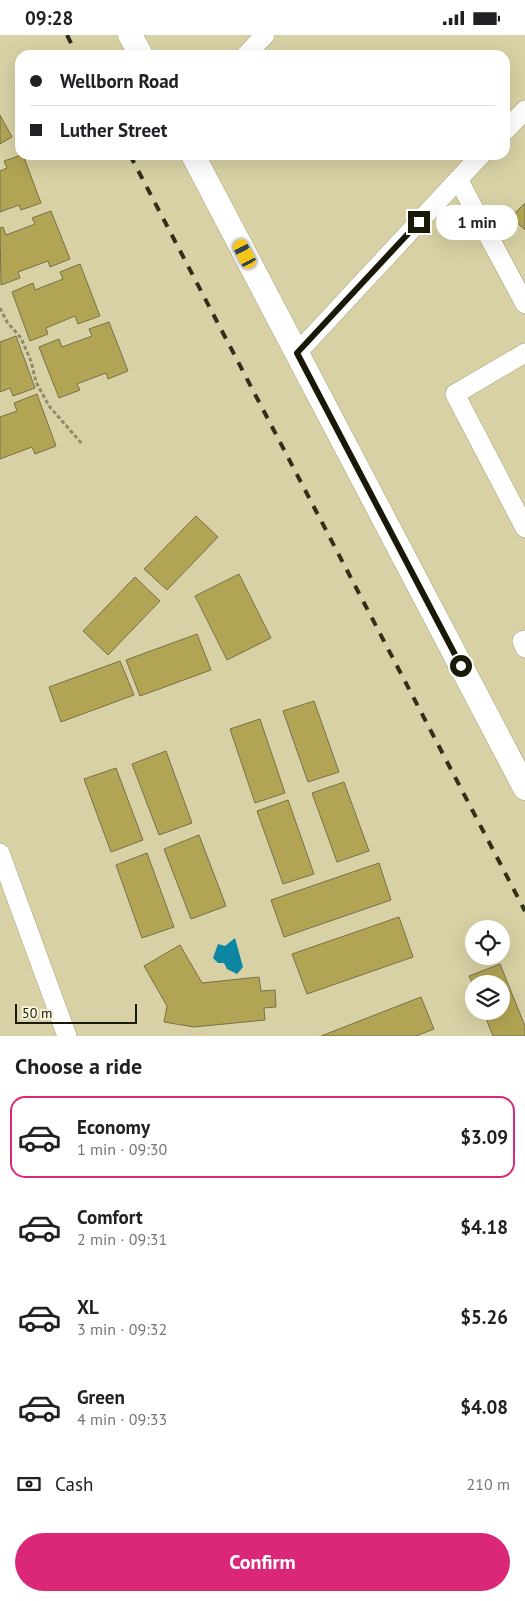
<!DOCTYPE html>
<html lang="en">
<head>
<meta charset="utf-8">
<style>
  :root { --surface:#fff; --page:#f2f2f2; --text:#202124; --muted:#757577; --line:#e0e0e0; --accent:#db2777 }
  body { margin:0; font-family:"PT Sans",sans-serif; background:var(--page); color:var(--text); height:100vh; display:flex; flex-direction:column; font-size:19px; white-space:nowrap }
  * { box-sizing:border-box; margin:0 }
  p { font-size:16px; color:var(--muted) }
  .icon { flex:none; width:28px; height:28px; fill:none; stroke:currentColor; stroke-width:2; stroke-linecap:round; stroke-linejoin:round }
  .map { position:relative; height:1001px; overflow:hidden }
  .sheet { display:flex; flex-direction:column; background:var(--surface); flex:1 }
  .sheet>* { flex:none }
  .banner { position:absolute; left:15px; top:15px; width:495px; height:110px; border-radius:15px; box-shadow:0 5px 20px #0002; display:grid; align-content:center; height:110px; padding:0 15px; background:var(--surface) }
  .buttons { position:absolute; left:465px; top:885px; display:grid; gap:10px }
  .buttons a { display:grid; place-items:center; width:45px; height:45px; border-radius:50%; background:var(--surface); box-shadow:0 5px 20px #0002; font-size:25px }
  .scale { position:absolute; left:15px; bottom:12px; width:122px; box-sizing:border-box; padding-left:5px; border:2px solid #1a1807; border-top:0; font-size:14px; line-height:18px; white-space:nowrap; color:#1a1807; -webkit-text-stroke:4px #f5f1db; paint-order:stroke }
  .end { position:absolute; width:22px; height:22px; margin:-11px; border:6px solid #1a1807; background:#fff; box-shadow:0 0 0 2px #fff }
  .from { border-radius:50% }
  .bubble { position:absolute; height:35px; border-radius:18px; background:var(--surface); box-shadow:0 5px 20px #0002; font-size:16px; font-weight:700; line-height:35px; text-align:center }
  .car { position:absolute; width:15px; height:30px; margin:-15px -8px; border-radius:6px; box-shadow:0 0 4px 1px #0007; background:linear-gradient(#f5c518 24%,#345 0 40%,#f5c518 0 76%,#345 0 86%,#f5c518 0) }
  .banner b { display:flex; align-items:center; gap:18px; height:48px; font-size:19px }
  .banner b+b { border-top:1px solid var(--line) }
  .banner i { width:12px; height:12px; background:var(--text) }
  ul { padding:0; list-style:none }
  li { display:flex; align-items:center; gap:15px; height:82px; margin:0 10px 8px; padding:0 5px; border:2px solid transparent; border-radius:15px }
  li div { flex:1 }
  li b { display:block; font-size:19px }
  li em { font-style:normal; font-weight:700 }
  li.active { border-color:var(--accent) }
  li>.icon { width:45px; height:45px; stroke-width:1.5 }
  h2 { padding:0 15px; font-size:22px; line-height:60px }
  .pay { display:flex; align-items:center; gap:12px; height:55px; padding:0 15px; font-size:19px }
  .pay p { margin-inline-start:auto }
  .cta { display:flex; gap:10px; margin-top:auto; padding:10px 15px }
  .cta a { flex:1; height:58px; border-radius:30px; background:var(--accent); color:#fff; font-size:20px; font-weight:700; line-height:58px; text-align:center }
  .status { display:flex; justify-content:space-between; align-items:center; height:35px; padding:0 25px; background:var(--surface); direction:ltr }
  .status svg { height:14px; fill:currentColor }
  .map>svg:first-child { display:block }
  .water { fill:#0c86a3 }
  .building { fill:#b1a454; stroke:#787148 }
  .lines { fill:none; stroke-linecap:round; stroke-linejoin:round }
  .minor-casing { stroke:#a6a075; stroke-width:20 }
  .major-casing { stroke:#a6a075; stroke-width:25 }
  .path { stroke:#908b6a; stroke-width:3; stroke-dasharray:4 2.5; stroke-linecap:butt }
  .minor { stroke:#fff; stroke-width:19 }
  .major { stroke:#fff; stroke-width:24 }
  .rail { stroke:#312e1a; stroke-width:4; stroke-dasharray:9 9; stroke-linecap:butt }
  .route { stroke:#1a1807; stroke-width:6 }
</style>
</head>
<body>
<div class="status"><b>09:28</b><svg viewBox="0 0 49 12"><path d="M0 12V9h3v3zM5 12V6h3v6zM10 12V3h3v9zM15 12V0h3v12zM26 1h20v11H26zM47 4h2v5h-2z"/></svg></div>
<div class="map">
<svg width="525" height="1001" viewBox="0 0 525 1001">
  <rect width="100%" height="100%" fill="#d8d1a5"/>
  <!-- water -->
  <path class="water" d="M235 903 243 932 237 939 227 934 224 928H218L213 923 218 909 225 911Z"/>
  <!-- building -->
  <path class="building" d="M0 80 12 102 0 109Z
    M21 120H23L41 168 21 175 19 170 0 177V136L7 133 4 126Z
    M525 168V195L511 182Z
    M51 176 70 224 50 232 48 226 18 237 20 243 1 250 0 193 3 192 6 200 35 189 32 183Z
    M80 229 100 281 78 289 75 281 46 293 48 299 30 306 12 257 33 248 35 255 63 244 60 237Z
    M109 287 128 336 108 344 106 338 77 349 80 355 59 363 39 312 59 304 62 312 92 301 89 294Z
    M16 301 35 353 13 361 10 353 0 357V307Z
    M37 359 56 411 35 419 32 412 0 424V382L17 376 14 368Z
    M196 481 218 502 167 555 144 534Z
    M239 539 271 603 227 625 195 561Z
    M135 542 160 566 108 620 83 596Z
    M197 599 211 635 140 661 126 625Z
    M120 626 134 660 61 687 49 652Z
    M314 666 339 737 308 747 283 676Z
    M260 684 285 758 255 768 230 694Z
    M166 716 192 788 159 800 132 729Z
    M116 733 143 805 111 817 84 744Z
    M344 747 369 816 337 827 312 758Z
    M288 765 314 839 283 849 257 776Z
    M199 800 226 871 191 884 164 814Z
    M147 818 174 892 142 903 116 830Z
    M379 828 391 865 284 902 271 865Z
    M399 882 413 922 307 959 292 919Z
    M180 910 202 948 259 942 261 956 275 955 276 972 264 973 265 985 194 992 164 987 167 971 144 931Z
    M500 929 525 991V1001H493L483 976H501V949H474V952L469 941Z
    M421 962 434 994 416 1001H321Z"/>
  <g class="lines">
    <!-- minor casing -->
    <g class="minor-casing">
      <path id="minor" d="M246 20 265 0
        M505 96 525 75
        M458 144 525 269
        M297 318 481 120
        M525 318 455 359 525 493
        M525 605 522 606 525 613
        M0 818 67 1001"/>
    </g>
    <!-- major casing -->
    <g class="major-casing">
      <path id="major" d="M130 0 141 20
        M193 120 525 753"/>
    </g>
    <!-- path -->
    <path class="path" d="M0 273 7 287 21 303 31 326 36 347 49 371 83 410"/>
    <!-- minor -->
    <use href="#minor" class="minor"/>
    <!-- major -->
    <use href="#major" class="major"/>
    <!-- rail -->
    <path class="rail" d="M67 0 77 20
      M130 120 525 876"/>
  </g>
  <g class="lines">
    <!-- route -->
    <path class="route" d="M419 187 297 318 461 631"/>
  </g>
</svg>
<div class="buttons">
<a><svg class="icon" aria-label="locate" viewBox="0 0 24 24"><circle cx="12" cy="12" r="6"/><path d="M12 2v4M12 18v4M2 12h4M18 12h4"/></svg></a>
<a><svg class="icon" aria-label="layers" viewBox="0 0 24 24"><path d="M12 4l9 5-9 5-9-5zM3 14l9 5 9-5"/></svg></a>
</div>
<div class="scale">50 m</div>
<i class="end from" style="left:461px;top:631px"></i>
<i class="end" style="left:419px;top:187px"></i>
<div class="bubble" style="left:436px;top:170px;width:82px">1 min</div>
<i class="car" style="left:245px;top:219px;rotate:332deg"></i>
<div class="banner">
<b><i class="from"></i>Wellborn Road</b>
<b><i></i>Luther Street</b>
</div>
</div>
<section class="sheet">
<h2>Choose a ride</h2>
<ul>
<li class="active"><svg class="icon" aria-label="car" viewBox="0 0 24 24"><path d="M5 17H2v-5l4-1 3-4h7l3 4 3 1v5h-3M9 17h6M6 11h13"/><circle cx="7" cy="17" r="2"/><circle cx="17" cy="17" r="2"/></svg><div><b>Economy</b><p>1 min · 09:30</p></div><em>$3.09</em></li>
<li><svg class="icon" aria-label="car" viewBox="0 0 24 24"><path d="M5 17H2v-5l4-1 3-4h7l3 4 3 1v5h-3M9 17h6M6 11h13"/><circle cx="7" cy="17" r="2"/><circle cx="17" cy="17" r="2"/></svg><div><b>Comfort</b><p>2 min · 09:31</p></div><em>$4.18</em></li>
<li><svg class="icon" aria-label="car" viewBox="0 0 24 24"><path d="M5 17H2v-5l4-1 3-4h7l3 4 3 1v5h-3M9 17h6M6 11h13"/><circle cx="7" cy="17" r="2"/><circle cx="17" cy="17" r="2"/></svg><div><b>XL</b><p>3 min · 09:32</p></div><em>$5.26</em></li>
<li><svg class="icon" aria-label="car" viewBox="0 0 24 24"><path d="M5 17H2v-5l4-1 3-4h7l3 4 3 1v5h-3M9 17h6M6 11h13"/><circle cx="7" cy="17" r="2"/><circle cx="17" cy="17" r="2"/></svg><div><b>Green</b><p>4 min · 09:33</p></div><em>$4.08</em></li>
</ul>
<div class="pay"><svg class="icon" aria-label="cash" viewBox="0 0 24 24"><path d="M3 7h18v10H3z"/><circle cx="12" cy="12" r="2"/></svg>Cash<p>210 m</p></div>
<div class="cta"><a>Confirm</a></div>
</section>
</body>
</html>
